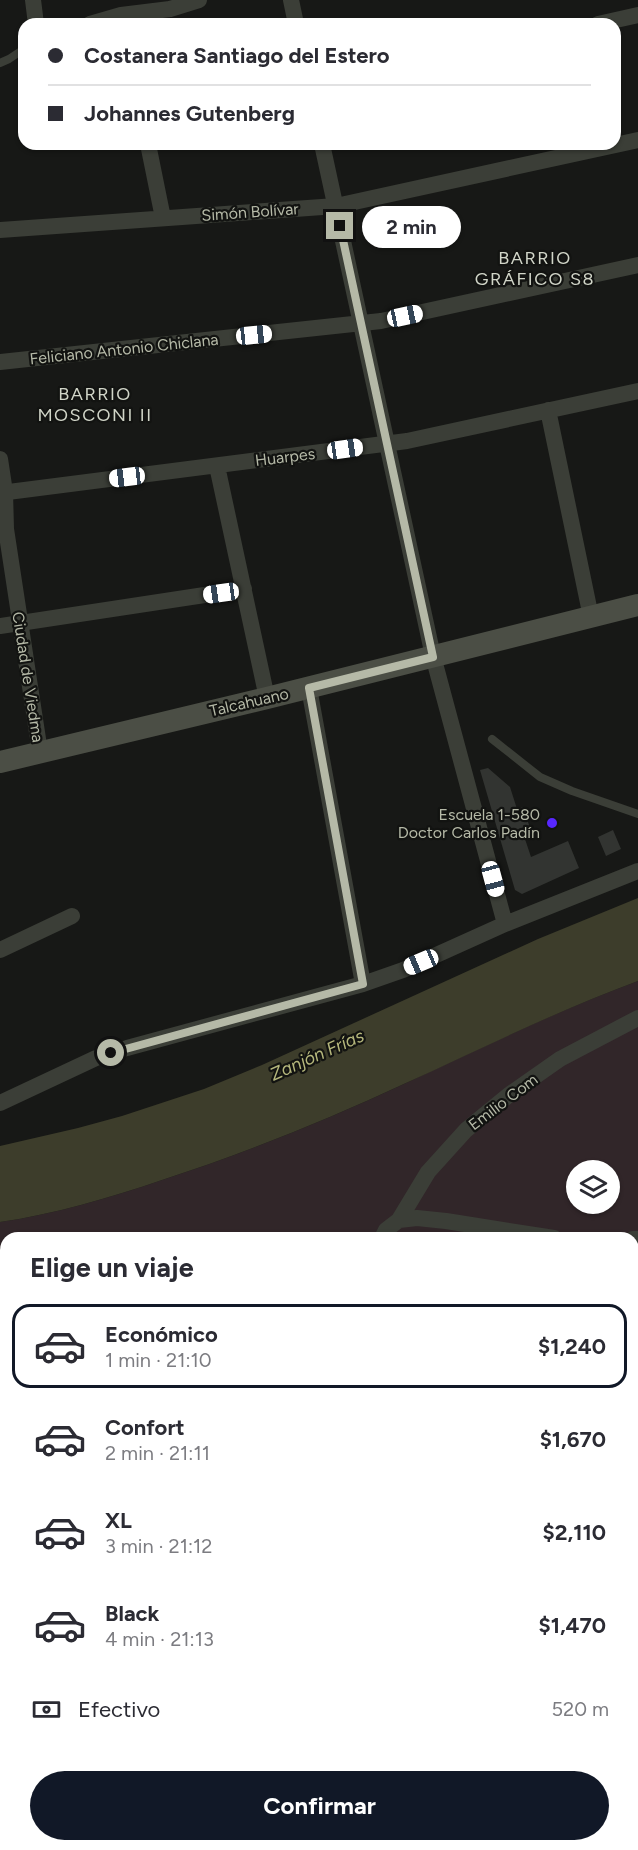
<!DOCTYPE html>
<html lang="es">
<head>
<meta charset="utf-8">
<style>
  :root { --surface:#fff; --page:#f7f7f7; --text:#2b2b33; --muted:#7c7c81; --line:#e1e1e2; --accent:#111827 }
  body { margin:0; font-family:Figtree,sans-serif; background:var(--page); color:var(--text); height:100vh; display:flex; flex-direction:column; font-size:22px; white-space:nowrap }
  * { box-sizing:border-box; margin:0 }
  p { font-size:20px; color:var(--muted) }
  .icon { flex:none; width:33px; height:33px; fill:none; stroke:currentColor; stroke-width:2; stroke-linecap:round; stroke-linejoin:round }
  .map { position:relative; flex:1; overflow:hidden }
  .sheet { position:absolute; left:0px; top:1232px; width:639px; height:620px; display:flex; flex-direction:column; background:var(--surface); border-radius:18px 18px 0 0; box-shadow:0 2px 4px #0004 }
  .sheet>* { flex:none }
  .guide { position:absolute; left:18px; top:18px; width:603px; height:132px; border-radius:18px; box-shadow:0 2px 4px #0004; display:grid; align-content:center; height:132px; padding:0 30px; background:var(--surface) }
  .buttons { position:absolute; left:566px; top:1160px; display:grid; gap:12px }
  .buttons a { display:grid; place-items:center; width:54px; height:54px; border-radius:50%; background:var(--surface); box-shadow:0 2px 4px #0004; font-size:30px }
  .end { position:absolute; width:27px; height:27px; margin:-14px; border:8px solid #b5b9a7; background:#111; box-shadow:0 0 0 3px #111 }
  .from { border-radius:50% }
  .bubble { position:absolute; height:42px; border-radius:21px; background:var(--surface); box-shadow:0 2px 4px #0004; font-size:20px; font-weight:700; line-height:42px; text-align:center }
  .car { position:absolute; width:18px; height:36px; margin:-18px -9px; border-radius:8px; box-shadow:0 0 4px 2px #0007; background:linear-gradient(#fff 24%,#345 0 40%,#fff 0 76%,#345 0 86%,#fff 0) }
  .guide b { display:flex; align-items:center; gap:21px; height:57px; font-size:22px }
  .guide b+b { border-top:2px solid var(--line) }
  .guide i { width:15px; height:15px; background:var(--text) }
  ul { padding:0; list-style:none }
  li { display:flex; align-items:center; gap:18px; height:84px; margin:0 12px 9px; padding:0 18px; border:3px solid transparent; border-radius:18px }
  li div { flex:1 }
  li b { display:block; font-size:22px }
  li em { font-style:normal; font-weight:700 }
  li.selected { border-color:var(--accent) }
  li>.icon { width:54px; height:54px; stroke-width:1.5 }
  h2 { padding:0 30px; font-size:27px; line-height:72px }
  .pay { display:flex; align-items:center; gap:15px; height:66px; padding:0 30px; font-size:22px }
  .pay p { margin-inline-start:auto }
  .primary-button { display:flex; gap:12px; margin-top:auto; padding:12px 30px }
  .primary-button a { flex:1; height:69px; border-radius:36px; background:var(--accent); color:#fff; font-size:24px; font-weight:700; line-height:69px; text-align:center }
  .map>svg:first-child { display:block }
  .green { fill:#312629; fill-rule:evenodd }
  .water { fill:#3d3d2b }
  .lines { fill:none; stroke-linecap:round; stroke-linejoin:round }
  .stream { stroke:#3d3d2b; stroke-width:4.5 }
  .building { fill:#323431 }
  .lane { stroke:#3b3e37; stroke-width:8 }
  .street { stroke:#3b3e37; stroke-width:16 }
  .secondary { stroke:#4b4e45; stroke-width:22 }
  .primary { stroke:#595d53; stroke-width:26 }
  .route { stroke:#b5b9a7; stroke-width:8 }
  .poi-dot { fill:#5827ff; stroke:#121311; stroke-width:2 }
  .labels { text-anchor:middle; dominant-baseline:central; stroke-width:4.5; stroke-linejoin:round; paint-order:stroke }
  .street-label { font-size:16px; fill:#b5b9a7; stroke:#121311 }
  .poi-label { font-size:16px; fill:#b5b9a7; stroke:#121311; text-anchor:end }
  .neighbourhood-label { font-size:18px; letter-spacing:1.5px; fill:#d1d5c8; stroke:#121311 }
  .water-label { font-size:18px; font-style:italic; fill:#b5b77c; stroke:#121311 }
</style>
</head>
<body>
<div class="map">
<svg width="638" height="1850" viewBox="0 0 638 1850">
  <rect width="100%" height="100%" fill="#171816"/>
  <!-- green -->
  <path class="green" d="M638 981V1555L633 1552V1238H6V1302L0 1300V1222C55 1214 109 1198 162 1180 246 1153 326 1120 406 1083 483 1047 559 1010 638 981ZM576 1170H609V1203H576Z
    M0 1370H6V1845H633V1616L638 1619V1850H0Z"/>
  <!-- water -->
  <path class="water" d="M638 898V981C559 1010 483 1048 406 1083 326 1120 246 1153 162 1180 109 1198 55 1214 0 1222V1146L78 1128 122 1116 204 1089 262 1065 538 939Z"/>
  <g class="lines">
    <!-- stream -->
    <path class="stream" d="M0 1288 6 1290
      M256 1845 259 1850"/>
  </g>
  <!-- building -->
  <path class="building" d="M488 768 510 787 517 809 523 807 530 828 522 830 531 857 568 841 579 868 522 894 515 890 480 770Z
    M613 830 621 849 606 856 598 837Z"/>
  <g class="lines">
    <!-- lane -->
    <path class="lane" d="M0 63 9 59 24 49
      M492 739 540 777 572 791 638 814"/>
    <!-- street -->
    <path class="street" d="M33 0 36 24
      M291 0 296 24
      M90 24 121 15 170 9 199 0
      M598 24 638 15
      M148 144 163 218
      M322 144 433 656 505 924
      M0 230 336 206 638 140
      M0 362 381 321 638 265
      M548 410 591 617
      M0 459 5 492 6 529 40 752
      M217 466 267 698
      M0 493 407 441 638 391
      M0 626 244 589
      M309 688 363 984
      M0 950 72 916
      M0 1103 96 1058 127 1048 363 984 403 970 505 924 638 871
      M399 1220 428 1172 466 1130 510 1094 560 1059 638 1018
      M382 1238 386 1230 399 1220 417 1218 446 1221 554 1238
      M633 1239H638
      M290 1845 292 1850"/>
    <!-- secondary -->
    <path class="secondary" d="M0 762 267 698 638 605"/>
    <!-- primary -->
    <path class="primary" d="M0 1334 6 1335
      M633 1598 638 1601"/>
  </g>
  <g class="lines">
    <!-- route -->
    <path class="route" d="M111 1053 363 984 309 688 433 657 340 226"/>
  </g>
  <!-- markers -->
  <circle class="poi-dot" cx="552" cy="823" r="6"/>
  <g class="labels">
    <!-- street labels -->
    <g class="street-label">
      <text transform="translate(250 212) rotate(-4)">Simón Bolívar</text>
      <text transform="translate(124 349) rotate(-6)">Feliciano Antonio Chiclana</text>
      <text transform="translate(285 457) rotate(-7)">Huarpes</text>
      <text transform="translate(28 677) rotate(81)">Ciudad de Viedma</text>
      <text transform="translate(249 702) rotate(-13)">Talcahuano</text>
      <text transform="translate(503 1102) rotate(-37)">Emilio Com</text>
    </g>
    <!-- poi labels -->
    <g class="poi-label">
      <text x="540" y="814">Escuela 1-580<tspan x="540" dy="18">Doctor Carlos Padín</tspan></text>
    </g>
    <!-- neighbourhood labels -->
    <g class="neighbourhood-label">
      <text x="535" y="258">BARRIO<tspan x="535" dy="21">GRÁFICO S8</tspan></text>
      <text x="95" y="394">BARRIO<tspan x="95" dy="21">MOSCONI II</tspan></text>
    </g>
    <!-- water labels -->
    <g class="water-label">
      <text transform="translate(317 1055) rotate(-24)">Zanjón Frías</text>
    </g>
  </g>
</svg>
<div class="buttons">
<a><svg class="icon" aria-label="layers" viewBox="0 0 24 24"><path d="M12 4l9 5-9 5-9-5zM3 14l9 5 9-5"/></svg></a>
</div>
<i class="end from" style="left:111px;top:1053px"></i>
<i class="end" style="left:340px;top:226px"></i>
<div class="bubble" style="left:362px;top:206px;width:99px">2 min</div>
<i class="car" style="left:405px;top:316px;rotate:78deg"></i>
<i class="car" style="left:254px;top:335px;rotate:84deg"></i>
<i class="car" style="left:345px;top:449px;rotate:82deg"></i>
<i class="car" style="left:127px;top:477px;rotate:263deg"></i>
<i class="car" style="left:221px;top:593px;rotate:262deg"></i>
<i class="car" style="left:493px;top:879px;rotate:165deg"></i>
<i class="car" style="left:421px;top:962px;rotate:247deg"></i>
<div class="guide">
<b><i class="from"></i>Costanera Santiago del Estero</b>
<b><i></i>Johannes Gutenberg</b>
</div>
<section class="sheet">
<h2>Elige un viaje</h2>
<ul>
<li class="selected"><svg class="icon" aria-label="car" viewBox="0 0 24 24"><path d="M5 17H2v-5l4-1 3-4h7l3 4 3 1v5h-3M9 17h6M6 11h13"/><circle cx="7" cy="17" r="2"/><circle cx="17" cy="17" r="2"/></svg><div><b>Económico</b><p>1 min · 21:10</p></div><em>$1,240</em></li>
<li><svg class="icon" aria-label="car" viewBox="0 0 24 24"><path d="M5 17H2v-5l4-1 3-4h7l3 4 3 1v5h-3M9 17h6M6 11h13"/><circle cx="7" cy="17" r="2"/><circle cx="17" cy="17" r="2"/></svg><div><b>Confort</b><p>2 min · 21:11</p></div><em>$1,670</em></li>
<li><svg class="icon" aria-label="car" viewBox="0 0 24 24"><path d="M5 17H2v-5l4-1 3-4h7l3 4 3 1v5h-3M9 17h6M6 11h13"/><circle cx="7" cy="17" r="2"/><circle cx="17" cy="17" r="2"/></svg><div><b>XL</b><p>3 min · 21:12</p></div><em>$2,110</em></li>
<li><svg class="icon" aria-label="car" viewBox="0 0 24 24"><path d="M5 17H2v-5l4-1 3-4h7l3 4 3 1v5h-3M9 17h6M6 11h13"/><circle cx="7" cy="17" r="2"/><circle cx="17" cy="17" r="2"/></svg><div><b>Black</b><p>4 min · 21:13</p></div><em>$1,470</em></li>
</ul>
<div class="pay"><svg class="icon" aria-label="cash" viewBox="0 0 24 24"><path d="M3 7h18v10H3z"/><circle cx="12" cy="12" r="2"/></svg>Efectivo<p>520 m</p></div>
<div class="primary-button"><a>Confirmar</a></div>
</section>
</div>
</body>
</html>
